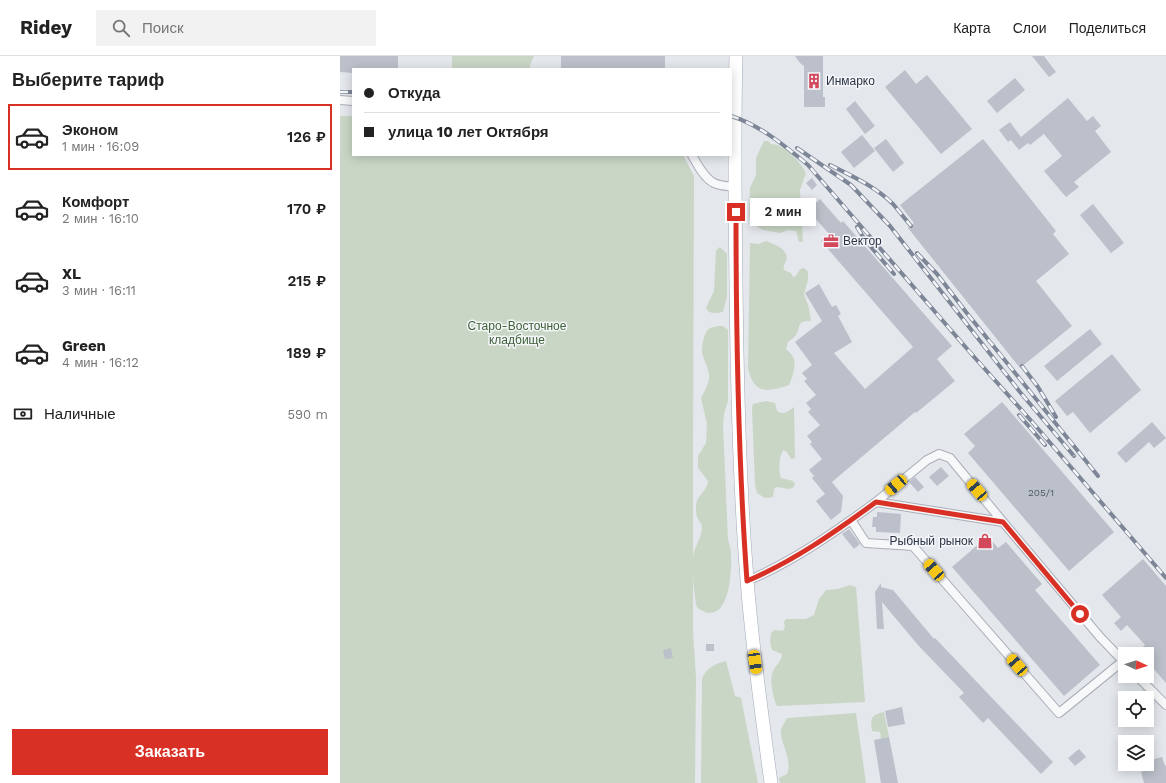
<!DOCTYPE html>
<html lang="ru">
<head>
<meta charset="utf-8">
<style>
  :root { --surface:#fff; --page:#f2f2f2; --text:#222; --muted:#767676; --line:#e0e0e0; --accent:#d93025 }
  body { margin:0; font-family:"Work Sans",sans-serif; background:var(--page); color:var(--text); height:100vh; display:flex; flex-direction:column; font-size:15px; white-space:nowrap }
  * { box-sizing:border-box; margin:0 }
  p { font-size:13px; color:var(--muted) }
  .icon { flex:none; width:22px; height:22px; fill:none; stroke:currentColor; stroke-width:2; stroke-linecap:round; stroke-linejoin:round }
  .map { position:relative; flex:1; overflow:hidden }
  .panel { display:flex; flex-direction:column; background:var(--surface); width:340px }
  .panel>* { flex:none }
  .guide { position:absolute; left:12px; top:12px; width:380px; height:88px; border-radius:0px; box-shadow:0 2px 10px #0003; display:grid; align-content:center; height:88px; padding:0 12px; background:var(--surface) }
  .needle { width:26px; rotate:93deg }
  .controls { position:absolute; left:778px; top:591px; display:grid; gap:8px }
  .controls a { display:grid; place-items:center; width:36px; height:36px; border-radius:0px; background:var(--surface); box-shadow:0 2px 10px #0003; font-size:20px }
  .end { position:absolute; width:18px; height:18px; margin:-9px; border:5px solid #d93025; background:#fff; box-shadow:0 0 0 2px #fff }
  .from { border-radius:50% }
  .bubble { position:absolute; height:28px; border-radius:0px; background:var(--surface); box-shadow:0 2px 10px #0003; font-size:13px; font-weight:600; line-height:28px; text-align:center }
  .car { position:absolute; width:12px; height:24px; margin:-12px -6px; border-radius:5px; box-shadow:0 0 3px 1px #0007; background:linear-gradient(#f5c518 24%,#345 0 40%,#f5c518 0 76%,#345 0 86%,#f5c518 0) }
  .guide b { display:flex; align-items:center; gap:14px; height:38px; font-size:15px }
  .guide b+b { border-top:1px solid var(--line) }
  .guide i { width:10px; height:10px; background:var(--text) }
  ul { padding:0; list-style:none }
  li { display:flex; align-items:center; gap:12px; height:66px; margin:0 8px 6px; padding:0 4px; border:2px solid transparent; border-radius:0px }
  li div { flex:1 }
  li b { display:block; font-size:15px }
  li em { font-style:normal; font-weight:600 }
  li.current { border-color:var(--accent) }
  li>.icon { width:36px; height:36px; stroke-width:1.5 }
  h2 { padding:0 12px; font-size:18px; line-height:48px }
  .pay { display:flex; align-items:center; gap:10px; height:44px; padding:0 12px; font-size:15px }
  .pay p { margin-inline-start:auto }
  .cta { display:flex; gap:8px; margin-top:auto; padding:8px 12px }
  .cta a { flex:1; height:46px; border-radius:0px; background:var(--accent); color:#fff; font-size:16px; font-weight:600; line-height:46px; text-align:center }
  header { display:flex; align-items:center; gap:24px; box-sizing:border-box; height:56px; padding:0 20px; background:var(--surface); border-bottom:1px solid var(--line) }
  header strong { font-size:19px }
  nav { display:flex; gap:22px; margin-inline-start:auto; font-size:14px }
  .search { width:280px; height:36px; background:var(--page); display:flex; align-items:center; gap:10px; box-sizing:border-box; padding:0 14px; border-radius:0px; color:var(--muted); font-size:15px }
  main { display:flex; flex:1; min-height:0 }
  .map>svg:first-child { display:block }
  .green { fill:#c9d6c5 }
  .building { fill:#bbc0ca }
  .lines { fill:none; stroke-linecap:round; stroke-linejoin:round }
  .minor-casing { stroke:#a9aeb7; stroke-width:10 }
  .primary-casing { stroke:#a3abb8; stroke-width:14 }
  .minor { stroke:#f7f8fa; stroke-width:8 }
  .primary { stroke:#fff; stroke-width:13 }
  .rail-casing { stroke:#7d8696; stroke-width:4 }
  .rail { stroke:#f4f6f9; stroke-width:2.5; stroke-dasharray:8; stroke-linecap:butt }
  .route { stroke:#d93025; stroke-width:5 }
  .labels { text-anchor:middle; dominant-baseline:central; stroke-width:3; stroke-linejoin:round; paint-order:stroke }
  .number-label { font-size:10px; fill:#4f5766 }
  .poi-label { font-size:12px; fill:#2b3445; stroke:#f4f6f9; text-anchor:start }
  .park-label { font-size:12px; fill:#3f6138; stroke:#f4f6f9 }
</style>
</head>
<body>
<header>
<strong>Ridey</strong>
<div class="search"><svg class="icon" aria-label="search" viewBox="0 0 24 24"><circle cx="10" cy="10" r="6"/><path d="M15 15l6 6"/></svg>Поиск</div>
<nav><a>Карта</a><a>Слои</a><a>Поделиться</a></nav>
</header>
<main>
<section class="panel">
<h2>Выберите тариф</h2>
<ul>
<li class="current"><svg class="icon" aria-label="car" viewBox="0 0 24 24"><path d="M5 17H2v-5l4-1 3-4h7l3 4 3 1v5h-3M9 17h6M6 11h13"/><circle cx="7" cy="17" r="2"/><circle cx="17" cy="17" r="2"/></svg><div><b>Эконом</b><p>1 мин · 16:09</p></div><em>126 ₽</em></li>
<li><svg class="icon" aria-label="car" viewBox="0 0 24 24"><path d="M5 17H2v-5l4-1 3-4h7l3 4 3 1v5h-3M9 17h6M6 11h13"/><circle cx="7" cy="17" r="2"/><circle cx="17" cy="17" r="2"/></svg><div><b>Комфорт</b><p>2 мин · 16:10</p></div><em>170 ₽</em></li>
<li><svg class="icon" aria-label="car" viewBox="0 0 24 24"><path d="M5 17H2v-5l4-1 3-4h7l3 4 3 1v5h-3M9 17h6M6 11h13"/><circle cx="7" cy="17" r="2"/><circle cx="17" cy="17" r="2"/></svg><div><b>XL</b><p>3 мин · 16:11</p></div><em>215 ₽</em></li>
<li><svg class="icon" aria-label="car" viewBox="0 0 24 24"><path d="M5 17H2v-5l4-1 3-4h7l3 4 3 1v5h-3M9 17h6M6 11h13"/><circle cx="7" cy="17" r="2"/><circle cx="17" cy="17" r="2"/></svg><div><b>Green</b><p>4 мин · 16:12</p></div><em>189 ₽</em></li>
</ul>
<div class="pay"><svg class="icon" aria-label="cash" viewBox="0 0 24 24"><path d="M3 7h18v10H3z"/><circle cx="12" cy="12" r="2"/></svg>Наличные<p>590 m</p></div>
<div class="cta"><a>Заказать</a></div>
</section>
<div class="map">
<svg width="826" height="727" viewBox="0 0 826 727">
  <rect width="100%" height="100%" fill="#e4e7ec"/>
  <!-- green -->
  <path class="green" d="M112 0H194L190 9V13H112Z
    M0 60H13V99H343L354 120 353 400V577L356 621 355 727H0Z
    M424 85H428L431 88C446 89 459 104 466 117L460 134 463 186H459L456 175 448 174 440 177 423 174 413 168 410 164 409 155 410 132 416 119V102Z
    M426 185C435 189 450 193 446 205 444 209 443 210 444 214L451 217 453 221 456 220 460 213 464 212 468 216V224L464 238 469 252 471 265C456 264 461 271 456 279 454 282 450 284 448 286L446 293C448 295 452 298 453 301 457 307 452 323 449 329 427 336 415 339 408 313L410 187 419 188Z
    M380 191 387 198V240L383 256C376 257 370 259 366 252L374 235 376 194Z
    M379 270H383L388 274V345L384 358 383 370 388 483C389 488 391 493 391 498 392 514 390 564 365 556 362 555 359 553 357 551 354 541 351 505 354 496 357 487 361 482 362 472 362 467 359 465 357 461 356 458 356 452 356 449 357 439 368 434 368 425L358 412V400L366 387 367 368 361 342C364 336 368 330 369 322 370 313 363 304 362 295 362 289 364 275 370 272 372 271 376 271 379 270Z
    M426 345 435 347 437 355C444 360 448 355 454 351L455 402 451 403 447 396 443 394C439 402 438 413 441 422L453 425 455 428 453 432 449 433 437 431 434 433 433 441 425 442 417 437 415 429 412 352 413 348Z
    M510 529 516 531 525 646 437 650C433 642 429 623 433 615 436 609 442 605 442 598L432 594 430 586 431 577 435 574 443 575 445 571 444 566 446 563H466L474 559 479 543 486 534 498 533Z
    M386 605 395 640 401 642 418 727H361L362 623C365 613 376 607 386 605Z
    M544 656 549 681 541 683 540 676 532 675C530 662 531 659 544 656Z
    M516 657 526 727H440L439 722 447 718C453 703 439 685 441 674 442 670 445 666 447 662Z"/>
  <!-- building -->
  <path class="building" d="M0 0H58V13H13V17L0 16Z
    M221 0H325V13H221Z
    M455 0H483V41H485V51H464V10L460 7Z
    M692 0H704L716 16 709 21Z
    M565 14 576 28 587 19 632 73 601 98 545 31Z
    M675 22 685 34 657 57 647 45Z
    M728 42 747 65 753 60 761 70 755 75 771 96 734 126 739 131 726 141 704 115 722 100 704 78 690 89 688 87 679 94 671 84 668 86 659 74 670 66 681 81Z
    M515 45 535 70 525 78 506 53Z
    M522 79 535 95 514 112 501 96Z
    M546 83 564 107 553 116 534 92Z
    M643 83 716 175 713 178 729 198 696 225 732 270 680 312 568 172 574 167 560 149Z
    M472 122 477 129 472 134 466 127Z
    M480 143 501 167 503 165 612 290 597 303 615 325 576 357 575 356 492 426 503 440 501 456 491 464 476 445 485 438 472 422 474 420 469 414 482 403 470 388 472 386 467 380 480 369 468 356 471 353 466 347 476 339 464 325 467 323 462 317 472 309 455 286 482 265 465 237 479 228 492 251 496 249 501 258 498 260 512 286 494 297 525 333 573 291 481 185 489 178 468 154Z
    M753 148 784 187 771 197 740 159Z
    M750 273 762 288 717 325 704 310Z
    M772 298 801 334 750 377 733 356 727 360 715 345Z
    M662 346 774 476 729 515 628 397 635 390 624 378Z
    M812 366 826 382 814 392 809 386 786 407 777 397Z
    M601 411 609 420 597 430 589 421Z
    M575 421 584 431 578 436 569 426Z
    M537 456 561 458 560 477 536 476V471H532L533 461H537Z
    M509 473 520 488 514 493 502 478Z
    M648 480 658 492 666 486 702 528 695 534 760 609 724 640 612 511Z
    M803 503 826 530V627L807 605V598H795L805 589 787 569 781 575 774 567 781 561 762 539Z
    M541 527V531L553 534 594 583 595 582 713 706 701 718 648 662 643 667 619 641 624 637 578 589 542 546 544 573H537L535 536Z
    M366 588H374V595H366Z
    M331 592 333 602 325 603 323 594Z
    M803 634 815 647 807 654V642H793Z
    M562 651 565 668 548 671 545 655Z
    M549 681 553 701 558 727H541L534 684Z
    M739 693 746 701 735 710 728 702Z
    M822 701 825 710 826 709V727H804L801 716 804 715 802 708H807V705Z"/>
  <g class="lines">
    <!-- minor casing -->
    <g class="minor-casing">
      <path id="minor" d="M0 44 13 45
        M352 99C357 108 364 122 374 127 380 130 388 130 395 131
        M536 446 587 404 599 398 610 402 663 466
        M511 464 526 487 573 490 719 657 783 605
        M407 525C454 505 495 476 536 446L663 466 760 581 785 607
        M797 620 826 649"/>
    </g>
    <!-- primary casing -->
    <g class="primary-casing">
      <path id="primary" d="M396 0C394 76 395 151 396 227 397 326 399 425 407 523 412 592 422 659 431 727"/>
    </g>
    <!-- minor -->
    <use href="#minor" class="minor"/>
    <!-- primary -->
    <use href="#primary" class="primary"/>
    <!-- rail casing -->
    <g class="rail-casing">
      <path id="rail" d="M0 36H13
        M391 60C420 69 445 90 468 109L635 302 694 368 826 522
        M457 92 511 129 550 170 680 336 734 400
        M490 109C512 120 536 131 553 148 559 155 565 163 571 170
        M517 171 525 184 554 218
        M577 197 597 218 626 256 758 420
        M682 310 698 331 716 361
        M679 359 705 389"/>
    </g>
    <!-- rail -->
    <use href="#rail" class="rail"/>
  </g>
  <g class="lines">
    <!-- route -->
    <path class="route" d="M396 156C396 279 398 402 407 525 454 505 495 476 536 446L663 466 740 558"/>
  </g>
  <!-- icons -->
  <defs>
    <g id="building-bare" transform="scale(1.2)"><path d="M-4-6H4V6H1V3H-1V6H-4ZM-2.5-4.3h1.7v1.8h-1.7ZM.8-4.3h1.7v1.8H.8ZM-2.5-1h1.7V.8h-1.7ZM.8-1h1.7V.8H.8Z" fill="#d1495b" stroke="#f4f6f9" stroke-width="2.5" paint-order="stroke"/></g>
    <g id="office-bare" transform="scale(1.2)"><path d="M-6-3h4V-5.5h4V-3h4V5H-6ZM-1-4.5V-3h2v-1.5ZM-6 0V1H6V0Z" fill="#d1495b" stroke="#f4f6f9" stroke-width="2.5" paint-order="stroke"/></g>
    <g id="shop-bare" transform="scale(1.2)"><path d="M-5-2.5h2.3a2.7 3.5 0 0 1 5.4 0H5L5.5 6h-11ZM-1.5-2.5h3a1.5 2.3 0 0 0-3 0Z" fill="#d1495b" stroke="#f4f6f9" stroke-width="2.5" paint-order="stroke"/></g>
  </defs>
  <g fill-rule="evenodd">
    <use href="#building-bare" x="474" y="25"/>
    <use href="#office-bare" x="491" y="185"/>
    <use href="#shop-bare" x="645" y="485"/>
  </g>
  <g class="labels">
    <!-- number labels -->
    <g class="number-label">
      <text x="701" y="436">205/1</text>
    </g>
    <!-- poi labels -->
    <g class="poi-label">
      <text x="486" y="25">Инмарко</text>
      <text x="503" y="185">Вектор</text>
      <text x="633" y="485" text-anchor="end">Рыбный рынок</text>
    </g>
    <!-- park labels -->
    <g class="park-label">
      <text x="177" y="270">Старо-Восточное<tspan x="177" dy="14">кладбище</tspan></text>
    </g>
  </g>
</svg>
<div class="controls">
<a><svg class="needle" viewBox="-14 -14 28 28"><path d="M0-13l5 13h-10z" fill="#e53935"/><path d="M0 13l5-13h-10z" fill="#767676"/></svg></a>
<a><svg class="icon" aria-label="locate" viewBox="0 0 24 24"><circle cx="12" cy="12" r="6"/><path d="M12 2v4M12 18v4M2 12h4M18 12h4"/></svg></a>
<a><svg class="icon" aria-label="layers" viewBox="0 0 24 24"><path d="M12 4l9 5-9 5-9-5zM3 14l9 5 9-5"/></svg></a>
</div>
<i class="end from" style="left:740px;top:558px"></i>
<i class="end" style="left:396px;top:156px"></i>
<div class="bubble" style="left:410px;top:142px;width:66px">2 мин</div>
<i class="car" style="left:556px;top:429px;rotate:230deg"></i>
<i class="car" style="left:637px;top:434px;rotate:320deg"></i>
<i class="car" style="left:594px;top:514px;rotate:319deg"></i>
<i class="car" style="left:415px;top:606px;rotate:172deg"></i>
<i class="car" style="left:677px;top:609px;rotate:319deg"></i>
<div class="guide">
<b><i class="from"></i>Откуда</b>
<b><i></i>улица 10 лет Октября</b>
</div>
</div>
</main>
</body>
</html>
